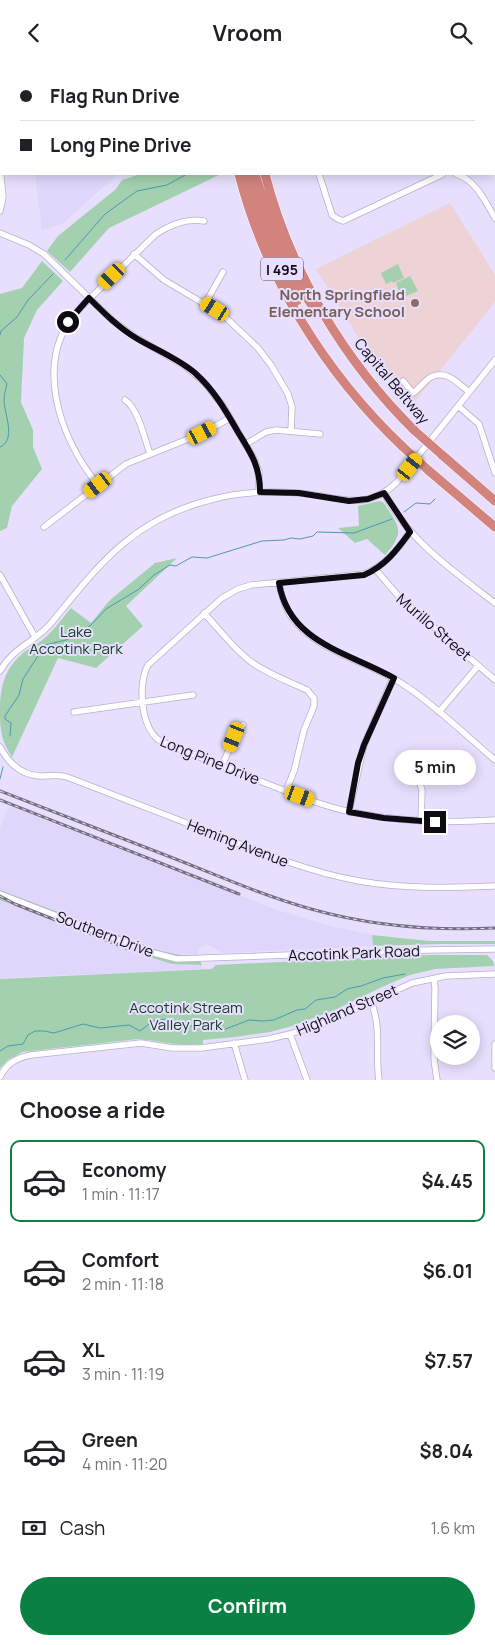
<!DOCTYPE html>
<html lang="en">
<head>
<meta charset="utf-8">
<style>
  :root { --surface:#fff; --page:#f6f6f6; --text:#202124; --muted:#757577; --line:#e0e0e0; --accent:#0b8043 }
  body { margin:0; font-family:Manrope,sans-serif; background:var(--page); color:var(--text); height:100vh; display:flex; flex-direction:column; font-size:19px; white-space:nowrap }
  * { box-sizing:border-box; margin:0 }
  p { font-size:16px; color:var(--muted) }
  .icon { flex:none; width:28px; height:28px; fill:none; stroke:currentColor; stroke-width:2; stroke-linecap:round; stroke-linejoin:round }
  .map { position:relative; height:1015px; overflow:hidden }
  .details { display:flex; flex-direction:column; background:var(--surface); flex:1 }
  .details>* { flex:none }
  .banner { position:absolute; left:0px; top:0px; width:495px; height:110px; box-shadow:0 2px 12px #0003; display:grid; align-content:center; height:110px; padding:0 20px; background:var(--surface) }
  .fabs { position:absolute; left:430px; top:950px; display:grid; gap:10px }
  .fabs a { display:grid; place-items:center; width:50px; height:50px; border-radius:50%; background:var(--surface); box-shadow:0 2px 12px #0003; font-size:25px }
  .end { position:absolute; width:22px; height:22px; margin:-11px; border:6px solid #0e0b14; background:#fff; box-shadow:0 0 0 2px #fff }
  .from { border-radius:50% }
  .bubble { position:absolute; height:35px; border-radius:18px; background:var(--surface); box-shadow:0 2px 12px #0003; font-size:16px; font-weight:700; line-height:35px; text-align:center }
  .car { position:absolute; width:15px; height:30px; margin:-15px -8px; border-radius:6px; box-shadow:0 0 4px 1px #0007; background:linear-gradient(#f5c518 24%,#345 0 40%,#f5c518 0 76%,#345 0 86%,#f5c518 0) }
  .banner b { display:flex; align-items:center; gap:18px; height:48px; font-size:19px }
  .banner b+b { border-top:1px solid var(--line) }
  .banner i { width:12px; height:12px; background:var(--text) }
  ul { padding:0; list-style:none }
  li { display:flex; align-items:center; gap:15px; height:82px; margin:0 10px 8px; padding:0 10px; border:2px solid transparent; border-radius:10px }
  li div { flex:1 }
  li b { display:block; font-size:19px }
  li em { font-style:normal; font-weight:700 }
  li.selected { border-color:var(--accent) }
  li>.icon { width:45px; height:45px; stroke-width:1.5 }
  h2 { padding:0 20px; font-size:22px; line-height:60px }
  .pay { display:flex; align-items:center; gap:12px; height:55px; padding:0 20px; font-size:19px }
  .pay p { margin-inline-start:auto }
  .action { display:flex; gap:10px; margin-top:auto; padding:10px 20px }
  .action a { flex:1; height:58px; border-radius:30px; background:var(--accent); color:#fff; font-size:20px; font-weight:700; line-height:58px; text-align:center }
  header { display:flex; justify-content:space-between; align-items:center; height:65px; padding:0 20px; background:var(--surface); font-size:22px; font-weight:700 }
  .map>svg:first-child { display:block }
  .built { fill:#e0d5fb }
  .education { fill:#edd2d6 }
  .green { fill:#a3d1af }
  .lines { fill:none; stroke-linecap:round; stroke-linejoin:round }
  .stream { stroke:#4d98b5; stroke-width:1 }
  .minor-casing { stroke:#b7afcc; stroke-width:7 }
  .highway-casing { stroke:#fff; stroke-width:10 }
  .minor { stroke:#fff; stroke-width:5.5 }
  .highway { stroke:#d2837e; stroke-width:9 }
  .rail-casing { stroke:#756f82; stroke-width:3 }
  .rail { stroke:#e7dffd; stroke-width:1; stroke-dasharray:4; stroke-linecap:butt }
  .highway-bridge-casing { stroke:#fff; stroke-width:10; stroke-linecap:butt }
  .highway-bridge { stroke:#d2837e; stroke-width:9 }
  .route { stroke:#0e0b14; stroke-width:6 }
  .education-dot { fill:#8d6e63; stroke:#e7dffd; stroke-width:2 }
  .labels { text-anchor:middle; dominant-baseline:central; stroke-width:4; stroke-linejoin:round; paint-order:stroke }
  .shield { fill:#e7dffd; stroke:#4f4b5a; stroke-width:1 }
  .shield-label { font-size:14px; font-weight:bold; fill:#0e0b14 }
  .education-label { font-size:15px; font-weight:bold; fill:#785e54; stroke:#e7dffd; text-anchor:end }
  .street-label { font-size:15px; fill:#0e0b14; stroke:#e7dffd }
  .park-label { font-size:15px; fill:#123e22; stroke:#e7dffd }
</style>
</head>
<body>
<header><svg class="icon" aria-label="back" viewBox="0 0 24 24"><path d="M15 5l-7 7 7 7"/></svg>Vroom<svg class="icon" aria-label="search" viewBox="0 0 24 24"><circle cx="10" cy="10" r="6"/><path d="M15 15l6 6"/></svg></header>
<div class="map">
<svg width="495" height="1015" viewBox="0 0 495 1015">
  <rect width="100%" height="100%" fill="#e7dffd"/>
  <!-- built -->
  <path class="built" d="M22 0H202V1H22Z
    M35 109H118L62 159 42 165Z
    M9 741 277 845 323 859 372 870 373 881 224 888 207 879 200 882 197 890 169 888 0 825V763Z
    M0 835 157 895 172 899 202 900V904L0 913Z"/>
  <!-- education -->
  <path class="education" d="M450 138 495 210V237L413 339 385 308 365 283 316 204Z"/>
  <!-- green -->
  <path class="green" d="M140 109H221L109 163 70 207 47 186 58 171 116 124 122 115Z
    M42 196 63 216 37 245 24 273 21 337 33 365V382L42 404 12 441 7 463 0 466V229L22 223Z
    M398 199 404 213 393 218 392 216 386 219 381 208Z
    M410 211 418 226 401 233 396 218Z
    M380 436 384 438C399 462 406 466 385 490L367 474 355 478 338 463 359 461 358 441Z
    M177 493 126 541 143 561 96 603 58 593 12 692C2 677 0 666 0 649 0 623 3 605 24 587 31 582 39 578 46 572 55 564 63 552 71 543L91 558 110 535 155 498Z
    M0 825 161 886 181 890H197L202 900 172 899 152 893 0 835Z
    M372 870 429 876H495V879H440L373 881Z
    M429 890H487L493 896 494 901 435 904 410 910 382 922 337 944 292 961 270 967 235 972 203 975V979C181 982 160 976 138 974L22 987 8 995 0 1003V914L212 904 216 900Z"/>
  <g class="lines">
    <!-- stream -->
    <path class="stream" d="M298 1 299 0
      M65 195 105 149 137 126 167 120 187 109
      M0 270 1 266 17 252 28 235 53 209
      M0 310 7 319C6 324 4 329 4 335 4 348 17 375 0 382
      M404 447 416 438 430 439 435 434
      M10 671 11 658 5 654V651L19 630 23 614 45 580 66 575 83 566 92 559 106 544 139 524 154 510 170 500 176 501 192 492 207 493 262 476 284 475 291 473 300 474 313 471 317 467 354 468 392 454
      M0 714 3 702
      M0 986 8 981 23 979 28 970 35 966H44L54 968 83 959 100 963 129 960 140 966 153 956 166 954 195 962H211L223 965 249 955 263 956 274 955 297 945 305 944 316 935 335 932 347 924 361 921 383 913 405 909"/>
    <!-- minor casing -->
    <g class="minor-casing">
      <path id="minor" d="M120 0 121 1
        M377 0 382 1
        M347 1 348 0
        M494 34 495 33
        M494 55 495 57
        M0 103 3 132 0 146
        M319 109 332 150 338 154 343 156 443 109
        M456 109C476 115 485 136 495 153
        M0 168 29 180 44 189 113 256 137 273 185 301 205 318 223 341 254 394 259 407V427
        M134 189 164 215 223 250 257 282 271 300 288 329 292 342 291 366
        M205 239 223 207
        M403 316 413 328C419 324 425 315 431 312 446 304 459 319 469 327
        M125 335C138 343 145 375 150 389
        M458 341 479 359 495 408
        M246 379 266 367 276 365 320 369
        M97 419C59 371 32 295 79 244L156 169C170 160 188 153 204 156
        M384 428C409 476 453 506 495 538
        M44 462 126 399 203 368 230 353
        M410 467C397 485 385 501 364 509L251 520 238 524 222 533 148 600C137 620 141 666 162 677 196 691 231 704 265 718 293 729 322 741 351 747 399 757 447 758 495 755
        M376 505 402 535 495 615
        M0 510 35 572
        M279 517C281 529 284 540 290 550 312 582 355 593 387 610 396 614 404 620 413 626 442 647 468 672 495 695
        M204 548C219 564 233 583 250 596 267 609 288 616 307 625L314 633V641L304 665 294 706 286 726
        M0 606C14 581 36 577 52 557 101 497 134 453 214 434 241 427 269 426 297 428 335 430 365 449 397 417L495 295
        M74 647 193 630
        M439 647 478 601
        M0 682C8 697 21 710 40 711 49 711 58 709 67 712 117 731 166 750 215 769 262 788 309 807 359 816 404 824 449 823 495 821
        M222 701 235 670 243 660
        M418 713 422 725 421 756
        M349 747 364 680 393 613
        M0 829 150 887 177 894 428 885 495 884
        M434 914 435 923 434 994 437 1015
        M371 937C382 962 375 989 379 1015
        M290 969 307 1015
        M234 978 245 1015
        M495 979V1003
        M0 1012C7 998 16 993 31 990L141 978 172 983H201L269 974 290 969 328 957 412 918 446 911 495 909"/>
    </g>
    <!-- highway casing -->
    <g class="highway-casing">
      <path id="highway" d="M220 0V1
        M228 0V1
        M236 0V1
        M245 0 246 1
        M239 109C265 212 326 309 403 382
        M247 109 264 161 297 236
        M255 109C269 156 288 207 317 248
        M265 109C290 206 344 296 415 366
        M441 389 495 436
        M428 405 495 462"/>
    </g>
    <!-- minor -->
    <use href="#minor" class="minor"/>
    <!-- highway -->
    <use href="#highway" class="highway"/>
    <!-- rail casing -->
    <g class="rail-casing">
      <path id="rail" d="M0 726C58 748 115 771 173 793 219 811 264 831 311 844 371 861 433 866 495 863
        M0 735 239 829
        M0 831 15 839 126 883"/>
    </g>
    <!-- rail -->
    <use href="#rail" class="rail"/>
    <!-- highway-bridge casing -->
    <g class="highway-bridge-casing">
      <path id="highway-bridge" d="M415 366 441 389
        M403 382 428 405"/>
    </g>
    <!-- highway-bridge -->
    <use href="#highway-bridge" class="highway-bridge"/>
  </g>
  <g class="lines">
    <!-- route -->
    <path class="route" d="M68 257 89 233C104 248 118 262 136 273 156 285 177 293 195 308 214 325 226 346 238 367 251 388 260 401 260 427L299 428 349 436 368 434 384 428 410 467C397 485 385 501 364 510L279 518C289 578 348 587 394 613L364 680 358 698 349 747 384 753 435 757"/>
  </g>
  <!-- markers -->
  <circle class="education-dot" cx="415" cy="238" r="5"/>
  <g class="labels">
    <!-- shield labels -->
    <rect class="shield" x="261" y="192.5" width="42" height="23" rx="4"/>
    <g class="shield-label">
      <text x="282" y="204">I 495</text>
    </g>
    <!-- education labels -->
    <g class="education-label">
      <text x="405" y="229">North Springfield<tspan x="405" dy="17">Elementary School</tspan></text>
    </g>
    <!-- street labels -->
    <g class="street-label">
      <text transform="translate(392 316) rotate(50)">Capital Beltway</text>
      <text transform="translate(434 562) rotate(41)">Murillo Street</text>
      <text transform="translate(210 695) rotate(22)">Long Pine Drive</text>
      <text transform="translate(238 778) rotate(21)">Heming Avenue</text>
      <text transform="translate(105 869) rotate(21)">Southern Drive</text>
      <text transform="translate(354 888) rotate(-2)">Accotink Park Road</text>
      <text transform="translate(347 945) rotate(-23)">Highland Street</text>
    </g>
    <!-- park labels -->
    <g class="park-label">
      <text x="76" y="566">Lake<tspan x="76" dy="17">Accotink Park</tspan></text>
      <text x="186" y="942">Accotink Stream<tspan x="186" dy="17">Valley Park</tspan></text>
    </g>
  </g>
</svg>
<div class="fabs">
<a><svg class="icon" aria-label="layers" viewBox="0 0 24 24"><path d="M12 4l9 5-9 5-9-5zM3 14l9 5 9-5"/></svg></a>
</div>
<i class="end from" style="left:68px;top:257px"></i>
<i class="end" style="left:435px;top:757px"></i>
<div class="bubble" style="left:394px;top:685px;width:82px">5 min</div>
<i class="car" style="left:112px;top:211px;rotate:226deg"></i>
<i class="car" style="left:215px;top:244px;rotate:301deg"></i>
<i class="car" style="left:202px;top:368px;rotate:63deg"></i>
<i class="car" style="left:410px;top:402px;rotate:39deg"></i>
<i class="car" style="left:98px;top:420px;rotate:232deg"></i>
<i class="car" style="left:234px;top:672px;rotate:202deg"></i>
<i class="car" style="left:300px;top:731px;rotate:110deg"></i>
<div class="banner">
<b><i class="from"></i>Flag Run Drive</b>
<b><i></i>Long Pine Drive</b>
</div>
</div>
<section class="details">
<h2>Choose a ride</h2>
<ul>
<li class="selected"><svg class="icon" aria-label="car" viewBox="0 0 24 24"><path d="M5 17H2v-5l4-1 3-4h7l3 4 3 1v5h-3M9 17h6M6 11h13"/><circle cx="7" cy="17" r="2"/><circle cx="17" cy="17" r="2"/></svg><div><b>Economy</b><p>1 min · 11:17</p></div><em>$4.45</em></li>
<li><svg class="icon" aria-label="car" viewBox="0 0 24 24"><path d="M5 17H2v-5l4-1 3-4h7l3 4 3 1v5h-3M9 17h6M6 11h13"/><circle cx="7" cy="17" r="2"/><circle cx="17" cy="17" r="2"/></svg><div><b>Comfort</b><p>2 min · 11:18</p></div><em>$6.01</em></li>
<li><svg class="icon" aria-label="car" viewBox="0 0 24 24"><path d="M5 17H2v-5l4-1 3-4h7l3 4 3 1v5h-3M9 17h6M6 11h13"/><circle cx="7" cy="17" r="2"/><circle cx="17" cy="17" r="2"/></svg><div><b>XL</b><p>3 min · 11:19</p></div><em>$7.57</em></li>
<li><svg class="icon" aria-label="car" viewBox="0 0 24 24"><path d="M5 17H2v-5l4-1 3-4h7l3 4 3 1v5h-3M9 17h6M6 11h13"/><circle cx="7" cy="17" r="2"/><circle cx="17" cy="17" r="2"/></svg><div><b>Green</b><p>4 min · 11:20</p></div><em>$8.04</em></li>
</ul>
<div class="pay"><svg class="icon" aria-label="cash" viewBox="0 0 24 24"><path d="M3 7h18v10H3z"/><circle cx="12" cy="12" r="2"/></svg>Cash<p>1.6 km</p></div>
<div class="action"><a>Confirm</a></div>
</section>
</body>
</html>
